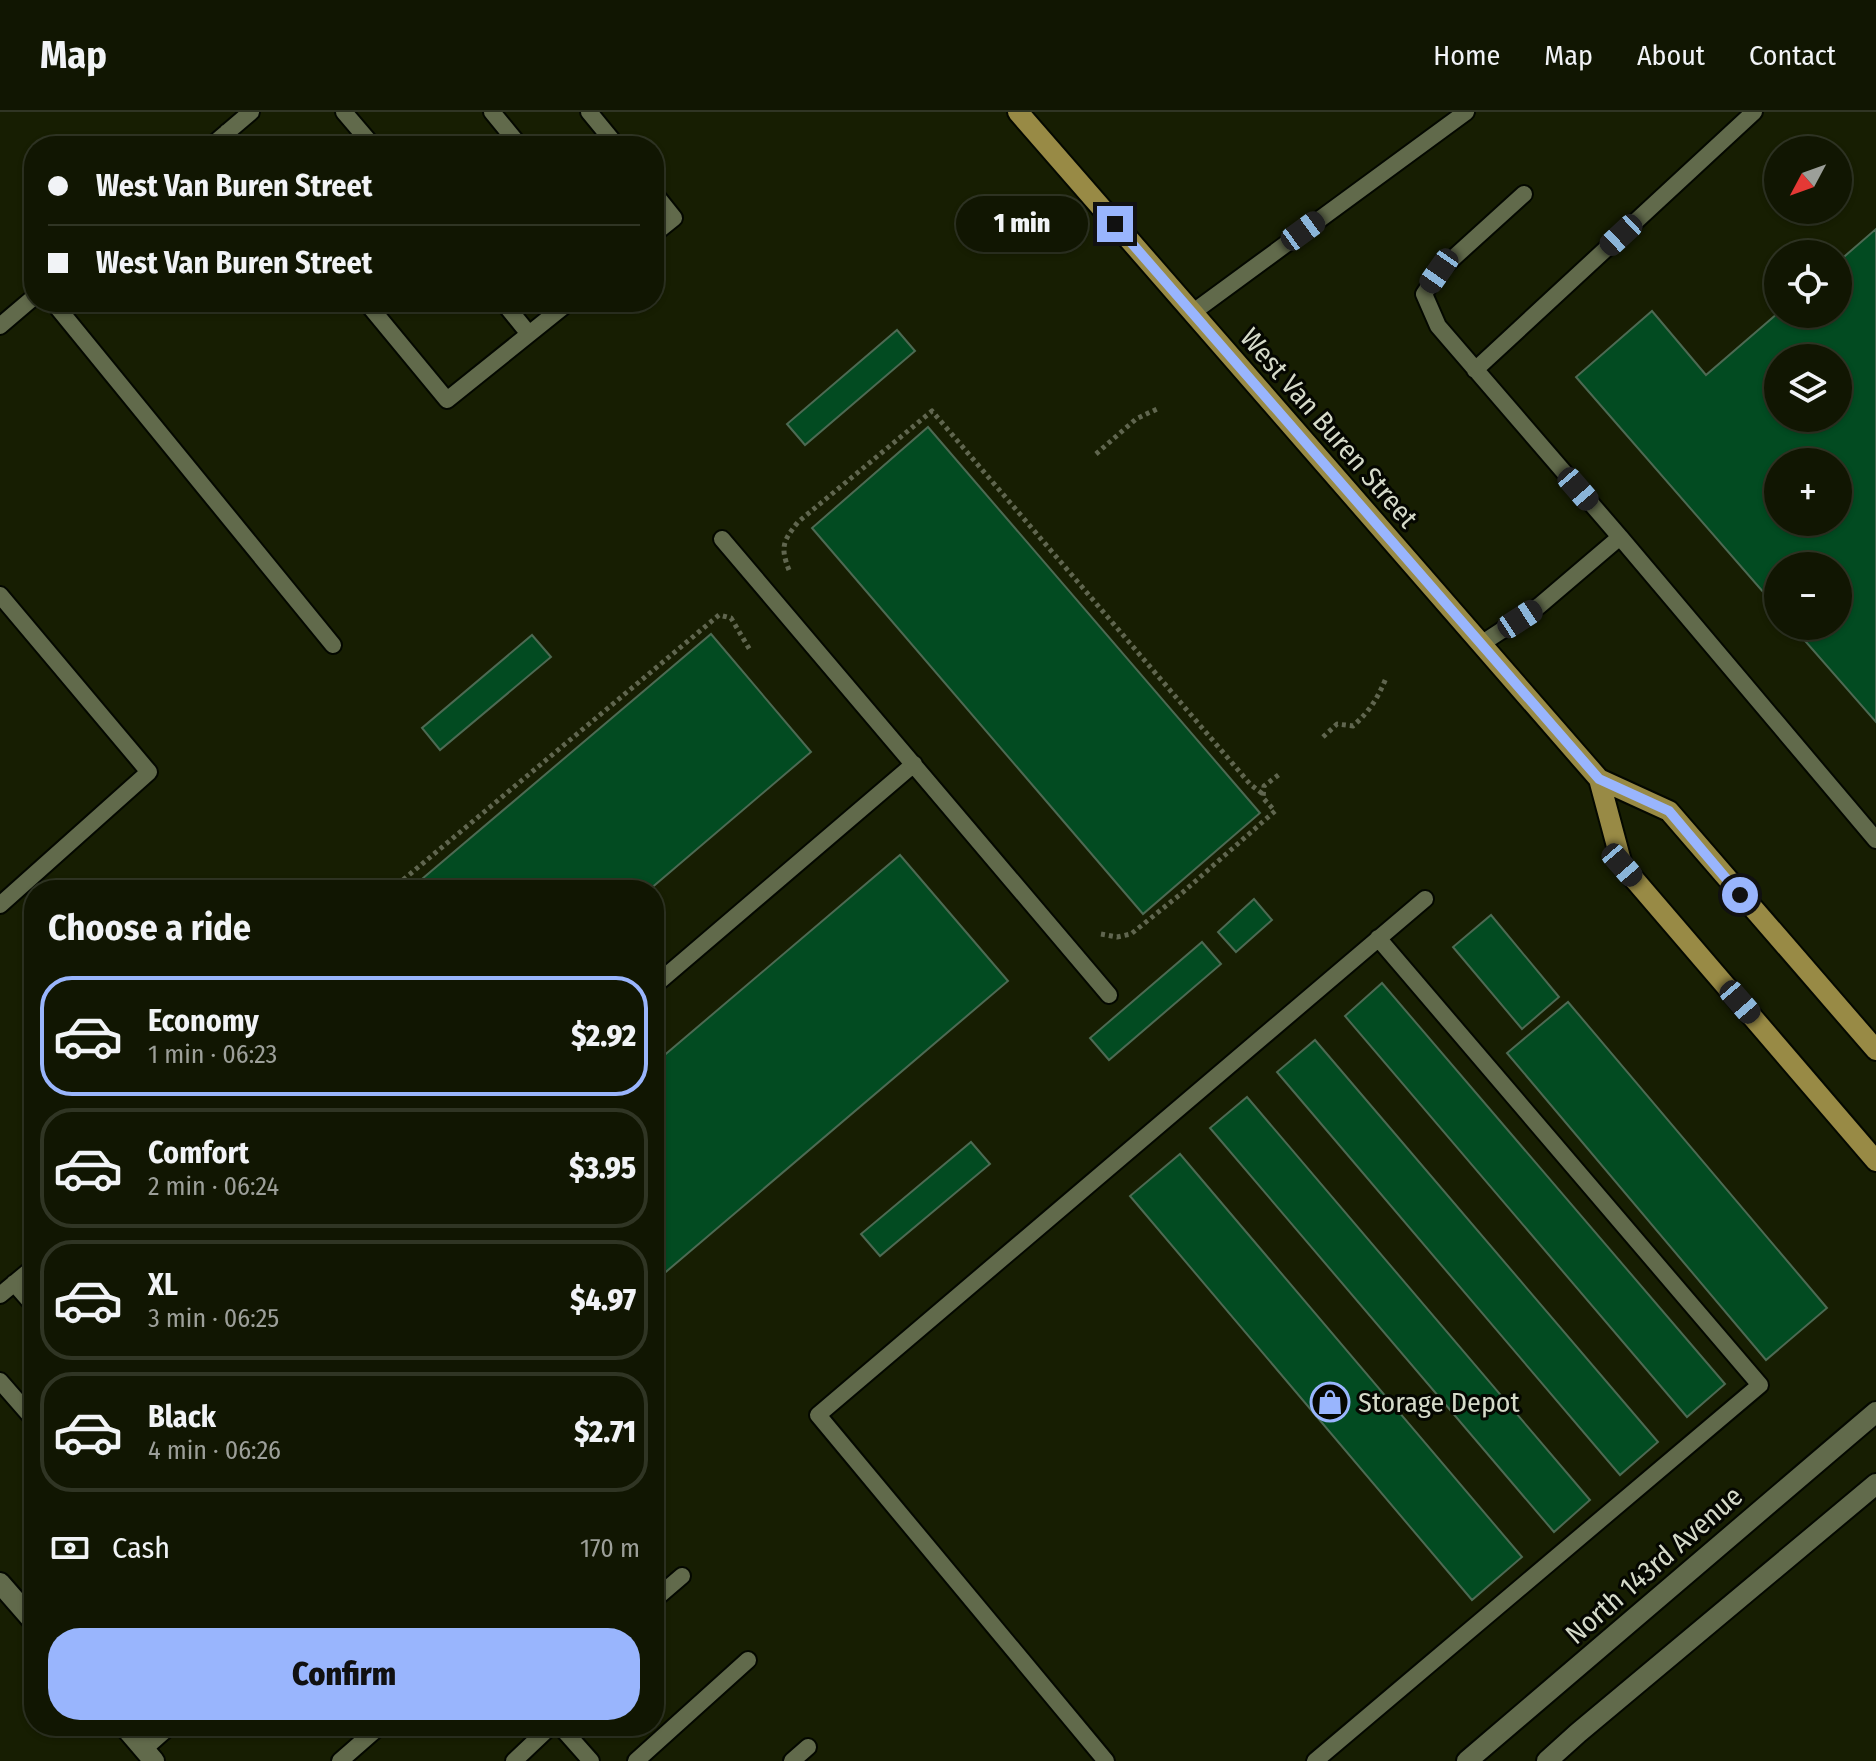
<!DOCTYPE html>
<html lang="en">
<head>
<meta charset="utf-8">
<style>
  :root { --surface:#111602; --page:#1e2311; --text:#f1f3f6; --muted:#9c9f99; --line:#303524; --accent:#99b5fd }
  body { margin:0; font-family:"Fira Sans Condensed",sans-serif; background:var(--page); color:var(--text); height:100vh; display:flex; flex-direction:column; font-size:30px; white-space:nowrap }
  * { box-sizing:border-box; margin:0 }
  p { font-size:26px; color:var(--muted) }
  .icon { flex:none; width:44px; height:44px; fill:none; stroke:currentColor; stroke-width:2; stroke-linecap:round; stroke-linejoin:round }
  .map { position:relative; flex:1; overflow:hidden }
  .panel { position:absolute; left:24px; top:768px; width:640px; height:856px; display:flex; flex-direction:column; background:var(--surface); border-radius:32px; box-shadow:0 2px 6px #0004,0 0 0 2px var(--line) }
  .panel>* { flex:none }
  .top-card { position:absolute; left:24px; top:24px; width:640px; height:176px; border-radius:32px; box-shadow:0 2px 6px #0004,0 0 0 2px var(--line); display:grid; align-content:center; height:176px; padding:0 24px; background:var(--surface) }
  .needle { width:52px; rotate:229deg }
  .controls { position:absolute; left:1764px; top:24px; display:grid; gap:16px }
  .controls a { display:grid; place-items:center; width:88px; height:88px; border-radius:50%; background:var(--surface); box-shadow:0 2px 6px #0004,0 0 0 2px var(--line); font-size:40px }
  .end { position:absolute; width:36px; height:36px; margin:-18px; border:10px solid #99b5fd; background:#111; box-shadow:0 0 0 4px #111 }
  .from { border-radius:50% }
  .bubble { position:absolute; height:56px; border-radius:28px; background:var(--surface); box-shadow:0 2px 6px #0004,0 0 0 2px var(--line); font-size:26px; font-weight:800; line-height:56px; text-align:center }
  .car { position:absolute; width:24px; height:48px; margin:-24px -12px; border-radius:10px; box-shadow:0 0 6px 2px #0007; background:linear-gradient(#222 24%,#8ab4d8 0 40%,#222 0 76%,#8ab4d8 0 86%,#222 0) }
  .top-card b { display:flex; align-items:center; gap:28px; height:76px; font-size:30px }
  .top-card b+b { border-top:2px solid var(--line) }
  .top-card i { width:20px; height:20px; background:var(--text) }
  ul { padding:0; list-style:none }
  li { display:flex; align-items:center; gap:24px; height:120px; margin:0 16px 12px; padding:0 8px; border:4px solid var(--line); border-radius:32px }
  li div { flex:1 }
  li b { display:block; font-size:30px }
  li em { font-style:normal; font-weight:800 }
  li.selected { border-color:var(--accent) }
  li>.icon { width:72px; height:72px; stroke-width:1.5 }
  h2 { padding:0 24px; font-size:36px; line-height:96px }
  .pay { display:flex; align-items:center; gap:20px; height:88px; padding:0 24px; font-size:30px }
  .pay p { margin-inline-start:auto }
  .action { display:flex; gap:16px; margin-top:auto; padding:16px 24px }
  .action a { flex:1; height:92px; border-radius:32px; background:var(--accent); color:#111; font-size:32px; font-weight:800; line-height:92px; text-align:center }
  header { display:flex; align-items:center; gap:48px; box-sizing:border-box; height:112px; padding:0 40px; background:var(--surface); border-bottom:2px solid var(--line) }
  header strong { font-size:38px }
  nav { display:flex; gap:44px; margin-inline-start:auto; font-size:28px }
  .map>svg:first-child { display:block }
  .building { fill:#024b21; stroke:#4d6a53; stroke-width:2; fill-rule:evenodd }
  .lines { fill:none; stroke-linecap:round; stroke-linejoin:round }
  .lane-casing { stroke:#040800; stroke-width:20 }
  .secondary-casing { stroke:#040800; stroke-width:24 }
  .primary-casing { stroke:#040800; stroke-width:24 }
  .path { stroke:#60664f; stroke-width:5; stroke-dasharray:4 4; stroke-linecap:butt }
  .lane { stroke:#616a4b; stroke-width:16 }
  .secondary { stroke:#616a4b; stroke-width:20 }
  .primary { stroke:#988a45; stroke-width:20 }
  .route { stroke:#99b5fd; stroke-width:10 }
  .labels { text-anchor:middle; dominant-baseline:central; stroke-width:6; stroke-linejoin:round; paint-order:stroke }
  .street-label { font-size:28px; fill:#d5dac9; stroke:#050701 }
  .poi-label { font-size:28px; fill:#d5dac9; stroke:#050701; text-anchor:start }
</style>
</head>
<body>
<header>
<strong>Map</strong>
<nav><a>Home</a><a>Map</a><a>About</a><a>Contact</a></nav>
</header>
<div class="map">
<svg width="1876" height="1649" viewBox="0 0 1876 1649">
  <rect width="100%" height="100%" fill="#171e02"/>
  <!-- building -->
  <path class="building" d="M1876 117V610L1792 514H1838V454H1778V497L1576 265 1652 199 1706 263 1778 201 1838 202V150ZM1778 246H1838V306H1778ZM1778 350H1838V410H1778Z
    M897 218 915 239 805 333 787 312Z
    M928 315 1260 701 1143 802 812 416Z
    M711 522 811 640 649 778H409Z
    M532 523 551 545 440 638 422 616Z
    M900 743 1008 869 654 1170V952Z
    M1254 787 1272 808 1236 840 1218 820Z
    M1491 803 1559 885 1522 917 1453 835Z
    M1202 830 1221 852 1109 948 1090 926Z
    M1382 871 1725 1272 1687 1305 1345 904Z
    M1568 890 1827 1196 1766 1248 1507 941Z
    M1315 928 1658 1330 1620 1363 1277 960Z
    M1247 985 1590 1388 1554 1420 1210 1016Z
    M971 1030 990 1052 880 1144 861 1122Z
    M1180 1042 1522 1445 1472 1488 1130 1084Z"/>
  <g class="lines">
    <!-- lane casing -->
    <g class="lane-casing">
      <path id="lane" d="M344 0 373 34
        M492 0 520 34
        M589 0 617 34
        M227 20 238 34
        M211 34 251 0
        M654 81 674 106 654 122
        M53 190 333 533
        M366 190 447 288 569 190
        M503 190 529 222
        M1192 201 1466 0
        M0 214 34 185
        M1475 258 1754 0
        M1620 425 1876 728
        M722 427 1109 883
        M0 483 149 660 0 793
        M1481 532 1539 494 1620 425 1438 214 1424 182 1439 159 1524 82
        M654 874 914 652
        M14 1171 34 1194
        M0 1183 34 1155
        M0 1269 34 1308
        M654 1488 682 1464
        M560 1614 591 1649
        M144 1637 170 1614
        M340 1649 380 1614
        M514 1649 551 1614
        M636 1649 748 1548
        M792 1649 808 1635
        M1106 1649 818 1303 1425 787
        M1315 1649 1760 1273 1378 826"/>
    </g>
    <!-- secondary casing -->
    <g class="secondary-casing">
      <path id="secondary" d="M0 1471 34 1510
        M124 1614 154 1649
        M1467 1649 1876 1300
        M1547 1649 1578 1621 1876 1372"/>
    </g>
    <!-- primary casing -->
    <g class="primary-casing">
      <path id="primary" d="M1018 0 1599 667 1669 699 1876 938
        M1599 667 1622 753 1876 1049"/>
    </g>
    <!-- path -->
    <path class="path" d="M1096 342 1136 307 1157 297
      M789 458C780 435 783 429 798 410L932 299 1250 672 1264 683
      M1323 625 1337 612 1353 614C1369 600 1378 586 1386 566
      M391 778 719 503 731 506 750 538
      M1101 822 1117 825 1131 822 1182 781 1275 699 1263 686 1264 674 1281 661"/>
    <!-- lane -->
    <use href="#lane" class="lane"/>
    <!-- secondary -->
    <use href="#secondary" class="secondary"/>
    <!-- primary -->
    <use href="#primary" class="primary"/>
  </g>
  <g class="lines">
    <!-- route -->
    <path class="route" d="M1115 112 1599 667 1669 699 1740 783"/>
  </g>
  <!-- icons -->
  <defs>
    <g id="shop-ring" transform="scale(2)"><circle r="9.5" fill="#050701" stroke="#99b5fd" stroke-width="1.5"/><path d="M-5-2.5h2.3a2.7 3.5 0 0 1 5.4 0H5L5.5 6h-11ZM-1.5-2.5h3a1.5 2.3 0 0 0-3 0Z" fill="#99b5fd"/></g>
  </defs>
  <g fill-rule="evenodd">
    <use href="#shop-ring" x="1330" y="1290"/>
  </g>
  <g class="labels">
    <!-- street labels -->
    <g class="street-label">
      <text transform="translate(1329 316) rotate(49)">West Van Buren Street</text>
      <text transform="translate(1654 1453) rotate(-41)">North 143rd Avenue</text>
    </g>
    <!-- poi labels -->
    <g class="poi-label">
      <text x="1358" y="1290">Storage Depot</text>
    </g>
  </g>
</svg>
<div class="controls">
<a><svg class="needle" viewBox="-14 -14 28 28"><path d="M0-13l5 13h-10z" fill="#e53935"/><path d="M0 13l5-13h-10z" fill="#9c9f99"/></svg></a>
<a><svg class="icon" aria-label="locate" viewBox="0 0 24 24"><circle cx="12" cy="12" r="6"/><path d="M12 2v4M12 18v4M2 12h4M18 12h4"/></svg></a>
<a><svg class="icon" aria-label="layers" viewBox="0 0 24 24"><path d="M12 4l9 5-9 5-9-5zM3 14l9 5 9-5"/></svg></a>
<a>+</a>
<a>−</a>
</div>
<i class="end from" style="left:1740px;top:783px"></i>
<i class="end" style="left:1115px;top:112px"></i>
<div class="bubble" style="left:956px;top:84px;width:132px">1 min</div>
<i class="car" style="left:1303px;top:119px;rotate:54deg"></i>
<i class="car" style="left:1621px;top:123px;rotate:227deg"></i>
<i class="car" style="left:1439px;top:159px;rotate:215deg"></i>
<i class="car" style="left:1578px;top:377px;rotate:139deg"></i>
<i class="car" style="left:1520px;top:507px;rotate:57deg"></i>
<i class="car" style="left:1622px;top:753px;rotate:139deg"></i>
<i class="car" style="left:1740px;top:890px;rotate:139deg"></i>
<div class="top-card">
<b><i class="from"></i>West Van Buren Street</b>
<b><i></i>West Van Buren Street</b>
</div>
<section class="panel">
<h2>Choose a ride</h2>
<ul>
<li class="selected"><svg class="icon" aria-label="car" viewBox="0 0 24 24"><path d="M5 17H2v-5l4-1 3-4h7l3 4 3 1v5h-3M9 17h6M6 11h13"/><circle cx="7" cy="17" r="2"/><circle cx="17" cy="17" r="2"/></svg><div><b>Economy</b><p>1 min · 06:23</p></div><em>$2.92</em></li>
<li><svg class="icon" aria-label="car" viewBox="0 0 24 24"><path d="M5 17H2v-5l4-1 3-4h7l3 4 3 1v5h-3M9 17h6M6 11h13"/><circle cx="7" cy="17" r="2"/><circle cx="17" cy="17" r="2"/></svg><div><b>Comfort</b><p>2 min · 06:24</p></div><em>$3.95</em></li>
<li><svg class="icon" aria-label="car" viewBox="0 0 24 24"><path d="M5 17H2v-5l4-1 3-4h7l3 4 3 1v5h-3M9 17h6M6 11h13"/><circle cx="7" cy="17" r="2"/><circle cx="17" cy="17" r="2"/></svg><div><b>XL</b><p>3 min · 06:25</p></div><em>$4.97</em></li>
<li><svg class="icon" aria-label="car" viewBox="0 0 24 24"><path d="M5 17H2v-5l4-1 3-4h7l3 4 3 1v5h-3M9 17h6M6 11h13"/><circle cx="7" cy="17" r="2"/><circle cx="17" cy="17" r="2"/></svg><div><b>Black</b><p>4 min · 06:26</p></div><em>$2.71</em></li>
</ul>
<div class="pay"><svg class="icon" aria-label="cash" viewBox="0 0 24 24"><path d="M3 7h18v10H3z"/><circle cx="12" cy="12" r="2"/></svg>Cash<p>170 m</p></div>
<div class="action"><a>Confirm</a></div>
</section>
</div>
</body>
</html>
